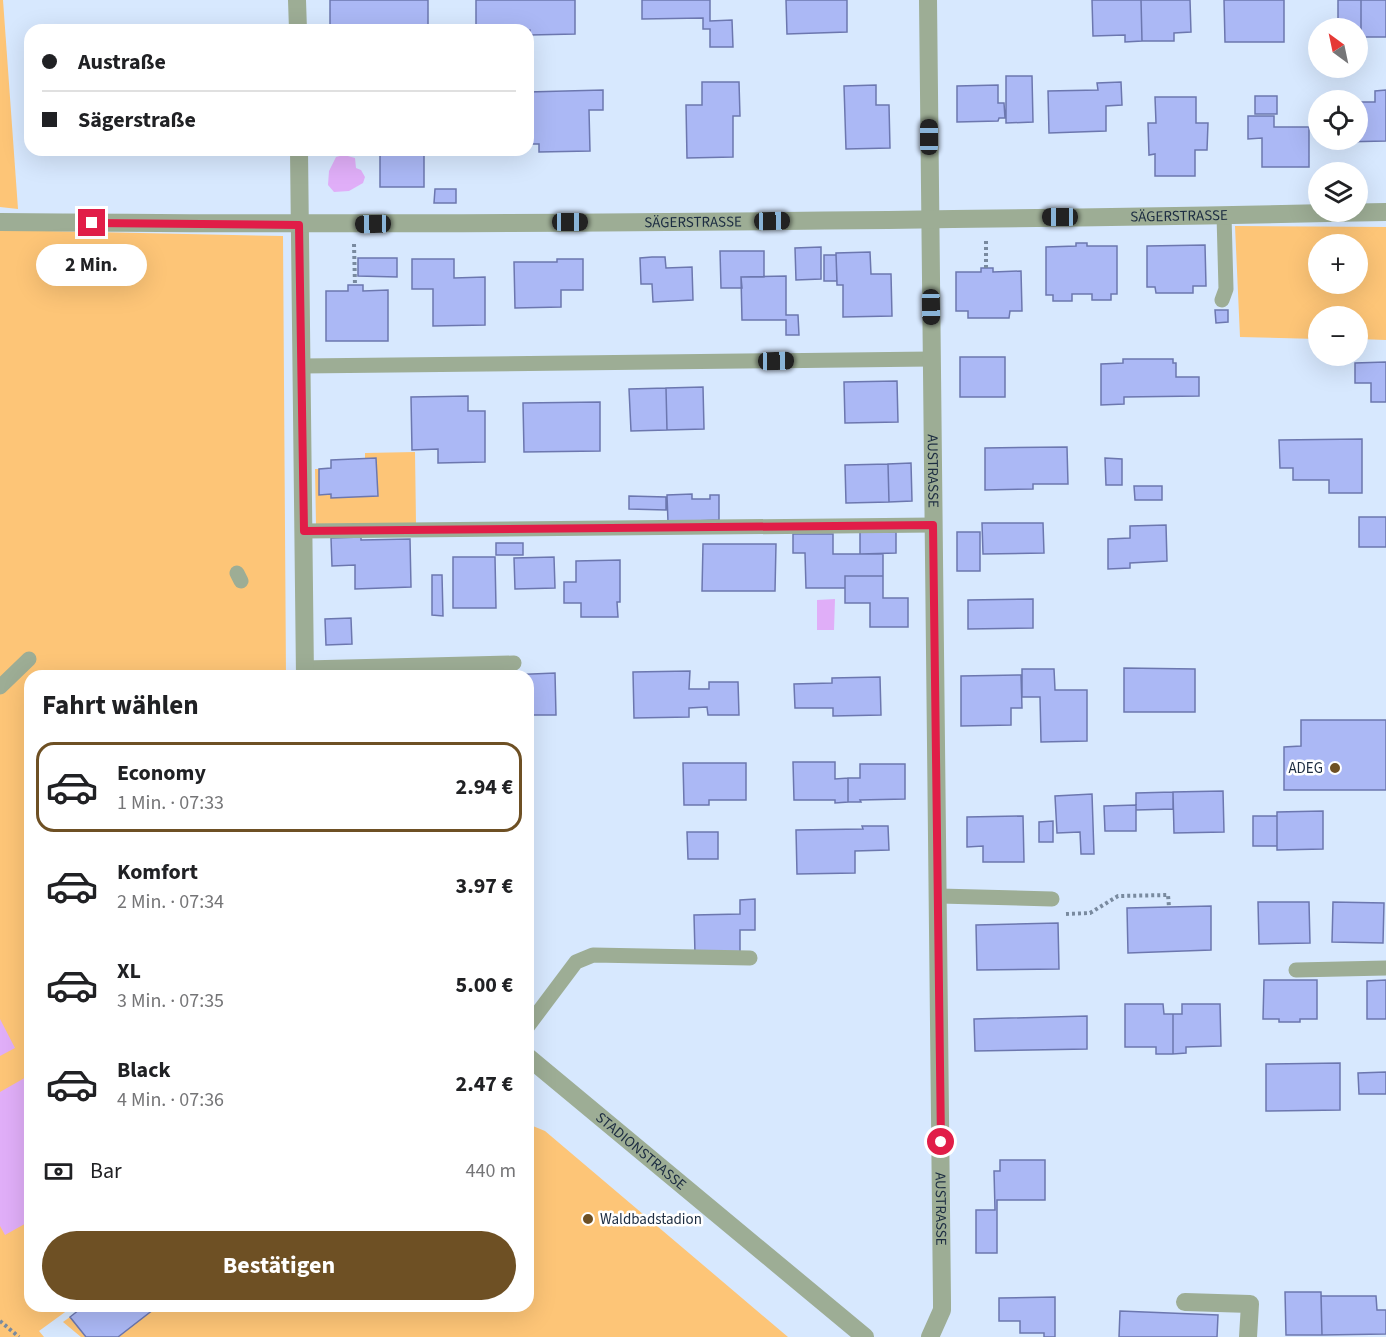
<!DOCTYPE html>
<html lang="de">
<head>
<meta charset="utf-8">
<style>
  :root { --surface:#fff; --page:#f2f2f2; --text:#202124; --muted:#757577; --line:#e0e0e0; --accent:#6e5024 }
  body { margin:0; font-family:"Source Sans 3",sans-serif; background:var(--page); color:var(--text); height:100vh; display:flex; flex-direction:column; font-size:22px; white-space:nowrap }
  * { box-sizing:border-box; margin:0 }
  p { font-size:20px; color:var(--muted) }
  .icon { flex:none; width:33px; height:33px; fill:none; stroke:currentColor; stroke-width:2; stroke-linecap:round; stroke-linejoin:round }
  .map { position:relative; flex:1; overflow:hidden }
  .details { position:absolute; left:24px; top:670px; width:510px; height:642px; display:flex; flex-direction:column; background:var(--surface); border-radius:18px; box-shadow:0 6px 24px #0002 }
  .details>* { flex:none }
  .banner { position:absolute; left:24px; top:24px; width:510px; height:132px; border-radius:18px; box-shadow:0 6px 24px #0002; display:grid; align-content:center; height:132px; padding:0 18px; background:var(--surface) }
  .needle { width:39px; rotate:327deg }
  .fabs { position:absolute; left:1308px; top:18px; display:grid; gap:12px }
  .fabs a { display:grid; place-items:center; width:60px; height:60px; border-radius:50%; background:var(--surface); box-shadow:0 6px 24px #0002; font-size:30px }
  .end { position:absolute; width:27px; height:27px; margin:-14px; border:8px solid #e11d48; background:#fff; box-shadow:0 0 0 3px #fff }
  .from { border-radius:50% }
  .bubble { position:absolute; height:42px; border-radius:21px; background:var(--surface); box-shadow:0 6px 24px #0002; font-size:20px; font-weight:700; line-height:42px; text-align:center }
  .car { position:absolute; width:18px; height:36px; margin:-18px -9px; border-radius:8px; box-shadow:0 0 4px 2px #0007; background:linear-gradient(#222 24%,#8ab4d8 0 40%,#222 0 76%,#8ab4d8 0 86%,#222 0) }
  .banner b { display:flex; align-items:center; gap:21px; height:57px; font-size:22px }
  .banner b+b { border-top:2px solid var(--line) }
  .banner i { width:15px; height:15px; background:var(--text) }
  ul { padding:0; list-style:none }
  li { display:flex; align-items:center; gap:18px; height:90px; margin:0 12px 9px; padding:0 6px; border:3px solid transparent; border-radius:18px }
  li div { flex:1 }
  li b { display:block; font-size:22px }
  li em { font-style:normal; font-weight:700 }
  li.selected { border-color:var(--accent) }
  li>.icon { width:54px; height:54px; stroke-width:1.5 }
  h2 { padding:0 18px; font-size:27px; line-height:72px }
  .pay { display:flex; align-items:center; gap:15px; height:66px; padding:0 18px; font-size:22px }
  .pay p { margin-inline-start:auto }
  .primary-button { display:flex; gap:12px; margin-top:auto; padding:12px 18px }
  .primary-button a { flex:1; height:69px; border-radius:36px; background:var(--accent); color:#fff; font-size:24px; font-weight:700; line-height:69px; text-align:center }
  .map>svg:first-child { display:block }
  .green { fill:#fdc577; fill-rule:evenodd }
  .water { fill:#e0aef8 }
  .building { fill:#abb8f5; stroke:#6c77af; stroke-width:1.5 }
  .lines { fill:none; stroke-linecap:round; stroke-linejoin:round }
  .path { stroke:#798a9f; stroke-width:4; stroke-dasharray:3 3; stroke-linecap:butt }
  .service { stroke:#9dad95; stroke-width:15 }
  .minor { stroke:#9dad95; stroke-width:18 }
  .route { stroke:#e11d48; stroke-width:8 }
  .poi-dot { fill:#6e5024; stroke:#fff; stroke-width:2 }
  .labels { text-anchor:middle; dominant-baseline:central; stroke-width:5; stroke-linejoin:round; paint-order:stroke }
  .street-label { font-size:15px; fill:#1c2c41; stroke:#fff }
  .poi-label { font-size:15px; fill:#1c2c41; stroke:#fff; text-anchor:end }
</style>
</head>
<body>
<div class="map">
<svg width="1386" height="1337" viewBox="0 0 1386 1337">
  <rect width="100%" height="100%" fill="#d7e8fe"/>
  <!-- green -->
  <path class="green" d="M0 0H3L18 209 0 207Z
    M1235 226 1386 227V340L1358 339V316H1318V339L1240 337ZM1318 244H1358V284H1318Z
    M0 230 283 236 286 676H30V1306L72 1307 39 1331 44 1337H0Z
    M415 452 416 523 316 524 315 469H319L320 495 331 494V497L378 495 376 459H365V453Z
    M528 1124 545 1131 788 1337H81L63 1322 85 1306H528Z"/>
  <!-- water -->
  <path class="water" d="M344 155 355 158 356 168 361 170 365 177 363 183 349 191 334 192 328 185 329 171 336 157Z
    M835 599 834 630H817V600Z
    M0 1019 15 1048 0 1056Z
    M28 1076 30 1080V1175L25 1178 30 1188V1221L5 1235 0 1226V1092Z"/>
  <!-- building -->
  <path class="building" d="M330 0H428V30H330Z
    M476 0H575V34L530 35V30H476Z
    M642 0H710V21L732 20 733 47H710V29H703V18L642 19Z
    M786 0H847V32L787 34Z
    M1092 0H1141L1142 41 1125 42V35L1093 36Z
    M1141 0H1190L1191 32 1174 33V41H1142Z
    M1224 0H1284V42H1225Z
    M1338 0H1361V37H1358V28H1338Z
    M1361 0H1386V37H1361Z
    M1006 76H1032L1033 122 1006 123Z
    M702 82H739L740 116H733V157L687 158 686 105H702Z
    M1121 82 1122 105 1106 106V131L1049 133 1048 91 1098 90 1097 83Z
    M876 85V105H889L890 148 846 149 844 86Z
    M998 85V103H1004L1005 118H999L998 121 957 122V86Z
    M603 90V110H589L590 151 539 152V144H528V92Z
    M1386 90V141L1341 142V140H1358V102H1375V91Z
    M1255 96H1277V114H1255Z
    M1155 97H1196V123H1208L1207 150H1195V176H1155V154L1149 155 1148 123H1156Z
    M1248 116H1274V127H1309V167H1262V138L1248 139Z
    M380 151H424V187H380Z
    M435 189H456V203H434Z
    M1076 243H1087V246H1117V294H1111V300H1092V294H1072V301H1053V295H1046V247L1076 246Z
    M1205 245 1206 286H1193V293H1156L1155 287H1147V246Z
    M821 247V279L796 280 795 248Z
    M720 251H764V277H741L742 288H721Z
    M870 252 871 274H891L892 316 843 317V285H837L836 253Z
    M824 255H836L837 281H824Z
    M652 257H665L666 268 692 267 693 300 653 302 652 284H641L640 258Z
    M358 258H397V277L358 276Z
    M412 259H454V278L485 277V325L433 326V289H412Z
    M557 259H583V290H561V307L515 308 514 262H557Z
    M981 268H993V272L1021 271 1022 311H1010L1009 318H968V311H956V272H981Z
    M786 276V315H798L799 335H786V320H742L741 277Z
    M348 285H363V291L388 290V341H326V291H348Z
    M1215 310H1228V322L1216 323Z
    M960 357H1005V397H960Z
    M1123 359H1173V363H1176V377H1199V396L1124 397V404L1101 405V364L1123 363Z
    M1386 362V402H1371V383H1355V363Z
    M897 381 898 422 845 423 844 382Z
    M703 387 704 429 667 430 666 388Z
    M666 388 667 430 631 431 629 389Z
    M468 396V411H485V462L438 463V449L412 450 411 397Z
    M600 402V451L524 452 523 403Z
    M1362 439V493H1329V480H1293V468H1280L1279 440Z
    M1067 447 1068 484H1033V489L985 490V448Z
    M376 458 378 496 331 498V494L319 495V469L331 468V460Z
    M1105 458 1122 459V485H1106Z
    M911 463 912 501 889 502 888 464Z
    M888 464 889 502 846 503 845 465Z
    M1134 486H1162V500H1135Z
    M692 494V499H710V495H719V520L668 522 667 495Z
    M629 496 666 497V510L629 509Z
    M1359 517H1386V547H1359Z
    M982 523H1043L1044 553 983 554Z
    M1166 525 1167 561 1130 563V568L1108 569V539L1130 538V526Z
    M860 532H896V553L860 554Z
    M957 532H980V571H957Z
    M793 534H833V554H883V576H845V588H806L805 553H793Z
    M361 537V540L410 539 411 587 355 589V565L332 566 331 538Z
    M496 543H523V555H496Z
    M703 544H776L775 591H702Z
    M453 557H495L496 608H453Z
    M554 557 555 588 515 589 514 558Z
    M620 560V602H617L618 617H581V603H564V582H576V561Z
    M432 575H442L443 616 432 615Z
    M845 576H883V598H908V627H870V603H845Z
    M1033 599V628L968 629V600Z
    M351 618 352 644 326 645 325 619Z
    M1124 668 1195 669V712H1124Z
    M1022 669H1054L1055 690H1087V741L1041 742 1040 697H1022Z
    M389 671V676H332V672Z
    M690 671 689 689H709V682H738L739 715H708L707 707 689 708V717L634 718 633 672Z
    M452 673V676H407V674Z
    M555 673 556 715H528V676H506V675Z
    M1021 675 1022 708H1011V725L961 726V676Z
    M880 677 881 715 833 716V708H795L794 684 832 683V678Z
    M1301 720H1386V790H1284V747L1301 746Z
    M793 762H835V779L848 778V802L835 803V800H794Z
    M683 763H746V800H709V805H684Z
    M860 764H905V799L860 800 861 802H848V778H860Z
    M1223 791 1224 832 1174 833 1173 792Z
    M1173 792V809L1136 810V793Z
    M1092 794 1094 854H1081L1080 832 1057 833 1055 796Z
    M1136 805V831H1105L1104 806Z
    M1323 811V849L1277 850V812Z
    M1023 816 1024 862H983V846L967 847V817Z
    M1253 816H1277V846H1253Z
    M1053 821V842H1039V822Z
    M862 826H888L889 850 855 851V873L797 874 796 830 863 829Z
    M687 832H718V859H688Z
    M755 899V930H740V953L695 954 694 915 740 914V900Z
    M1258 902H1309L1310 943 1259 944Z
    M1333 902 1384 903 1383 943 1332 942Z
    M1211 906V950L1128 953 1127 908Z
    M1058 923 1059 969 977 970 976 925Z
    M1264 980H1317V1019H1300V1022H1279V1019H1263Z
    M1386 980V1019H1367V981Z
    M1125 1004H1163L1164 1014H1173V1054H1156V1047H1125Z
    M1182 1004H1220L1221 1046 1186 1047V1053L1173 1054V1014H1182Z
    M1087 1016V1049L975 1051 974 1019Z
    M1340 1063V1110L1266 1111V1064Z
    M1386 1072V1094H1359L1358 1073Z
    M1000 1160H1045V1200H997V1253H976V1210H995L994 1171H1000Z
    M1285 1292H1321L1322 1335H1286Z
    M1321 1296H1376L1377 1310H1386V1334L1322 1335Z
    M1055 1297V1337H1044V1333H1020V1321H999V1298Z
    M84 1306H158L118 1337H86L70 1317Z
    M1120 1311 1218 1315 1217 1337H1119Z"/>
  <g class="lines">
    <!-- path -->
    <path class="path" d="M354 244 355 285
      M986 268V238
      M1066 914 1090 913 1118 896 1168 895 1169 907
      M0 1321 19 1337"/>
    <!-- service -->
    <path class="service" d="M1222 300 1226 289 1224 215
      M302 366 931 359
      M304 531 933 525
      M237 573 241 581
      M305 668 514 663
      M0 687 29 659
      M939 896 1052 899
      M1296 970 1386 968
      M528 1026 576 962 593 955 750 958"/>
    <!-- minor -->
    <g class="minor">
      <path d="M297 0 298 30"/>
      <path id="s1" d="M928 0 942 1302V1310L930 1337"/>
      <path d="M299 150 305 676"/>
      <path id="s2" d="M0 222C462 226 924 221 1386 212"/>
      <path id="s3" d="M528 1057 865 1337"/>
      <path d="M1185 1302 1250 1304 1248 1337"/>
    </g>
  </g>
  <g class="lines">
    <!-- route -->
    <path class="route" d="M92 223 299 225 304 531 933 525 941 1142"/>
  </g>
  <!-- markers -->
  <g class="poi-dot">
    <circle cx="1335" cy="768" r="6"/>
    <circle cx="588" cy="1219" r="6"/>
  </g>
  <g class="labels">
    <!-- street labels -->
    <g class="street-label">
      <text stroke="none"><textPath href="#s2" startOffset="1179">SÄGERSTRASSE</textPath></text>
      <text stroke="none"><textPath href="#s2" startOffset="693">SÄGERSTRASSE</textPath></text>
      <text stroke="none"><textPath href="#s1" startOffset="471">AUSTRASSE</textPath></text>
      <text stroke="none"><textPath href="#s3" startOffset="147">STADIONSTRASSE</textPath></text>
      <text stroke="none"><textPath href="#s1" startOffset="1209">AUSTRASSE</textPath></text>
    </g>
    <!-- poi labels -->
    <g class="poi-label">
      <text x="1323" y="768">ADEG</text>
      <text x="600" y="1219" text-anchor="start">Waldbadstadion</text>
    </g>
  </g>
</svg>
<div class="fabs">
<a><svg class="needle" viewBox="-14 -14 28 28"><path d="M0-13l5 13h-10z" fill="#e53935"/><path d="M0 13l5-13h-10z" fill="#757577"/></svg></a>
<a><svg class="icon" aria-label="locate" viewBox="0 0 24 24"><circle cx="12" cy="12" r="6"/><path d="M12 2v4M12 18v4M2 12h4M18 12h4"/></svg></a>
<a><svg class="icon" aria-label="layers" viewBox="0 0 24 24"><path d="M12 4l9 5-9 5-9-5zM3 14l9 5 9-5"/></svg></a>
<a>+</a>
<a>−</a>
</div>
<i class="end from" style="left:941px;top:1142px"></i>
<i class="end" style="left:92px;top:223px"></i>
<div class="bubble" style="left:36px;top:244px;width:111px">2 Min.</div>
<i class="car" style="left:929px;top:137px;rotate:0deg"></i>
<i class="car" style="left:1060px;top:217px;rotate:270deg"></i>
<i class="car" style="left:772px;top:221px;rotate:89deg"></i>
<i class="car" style="left:570px;top:222px;rotate:90deg"></i>
<i class="car" style="left:373px;top:224px;rotate:269deg"></i>
<i class="car" style="left:931px;top:307px;rotate:179deg"></i>
<i class="car" style="left:776px;top:361px;rotate:89deg"></i>
<div class="banner">
<b><i class="from"></i>Austraße</b>
<b><i></i>Sägerstraße</b>
</div>
<section class="details">
<h2>Fahrt wählen</h2>
<ul>
<li class="selected"><svg class="icon" aria-label="car" viewBox="0 0 24 24"><path d="M5 17H2v-5l4-1 3-4h7l3 4 3 1v5h-3M9 17h6M6 11h13"/><circle cx="7" cy="17" r="2"/><circle cx="17" cy="17" r="2"/></svg><div><b>Economy</b><p>1 Min. · 07:33</p></div><em>2.94 €</em></li>
<li><svg class="icon" aria-label="car" viewBox="0 0 24 24"><path d="M5 17H2v-5l4-1 3-4h7l3 4 3 1v5h-3M9 17h6M6 11h13"/><circle cx="7" cy="17" r="2"/><circle cx="17" cy="17" r="2"/></svg><div><b>Komfort</b><p>2 Min. · 07:34</p></div><em>3.97 €</em></li>
<li><svg class="icon" aria-label="car" viewBox="0 0 24 24"><path d="M5 17H2v-5l4-1 3-4h7l3 4 3 1v5h-3M9 17h6M6 11h13"/><circle cx="7" cy="17" r="2"/><circle cx="17" cy="17" r="2"/></svg><div><b>XL</b><p>3 Min. · 07:35</p></div><em>5.00 €</em></li>
<li><svg class="icon" aria-label="car" viewBox="0 0 24 24"><path d="M5 17H2v-5l4-1 3-4h7l3 4 3 1v5h-3M9 17h6M6 11h13"/><circle cx="7" cy="17" r="2"/><circle cx="17" cy="17" r="2"/></svg><div><b>Black</b><p>4 Min. · 07:36</p></div><em>2.47 €</em></li>
</ul>
<div class="pay"><svg class="icon" aria-label="cash" viewBox="0 0 24 24"><path d="M3 7h18v10H3z"/><circle cx="12" cy="12" r="2"/></svg>Bar<p>440 m</p></div>
<div class="primary-button"><a>Bestätigen</a></div>
</section>
</div>
</body>
</html>
